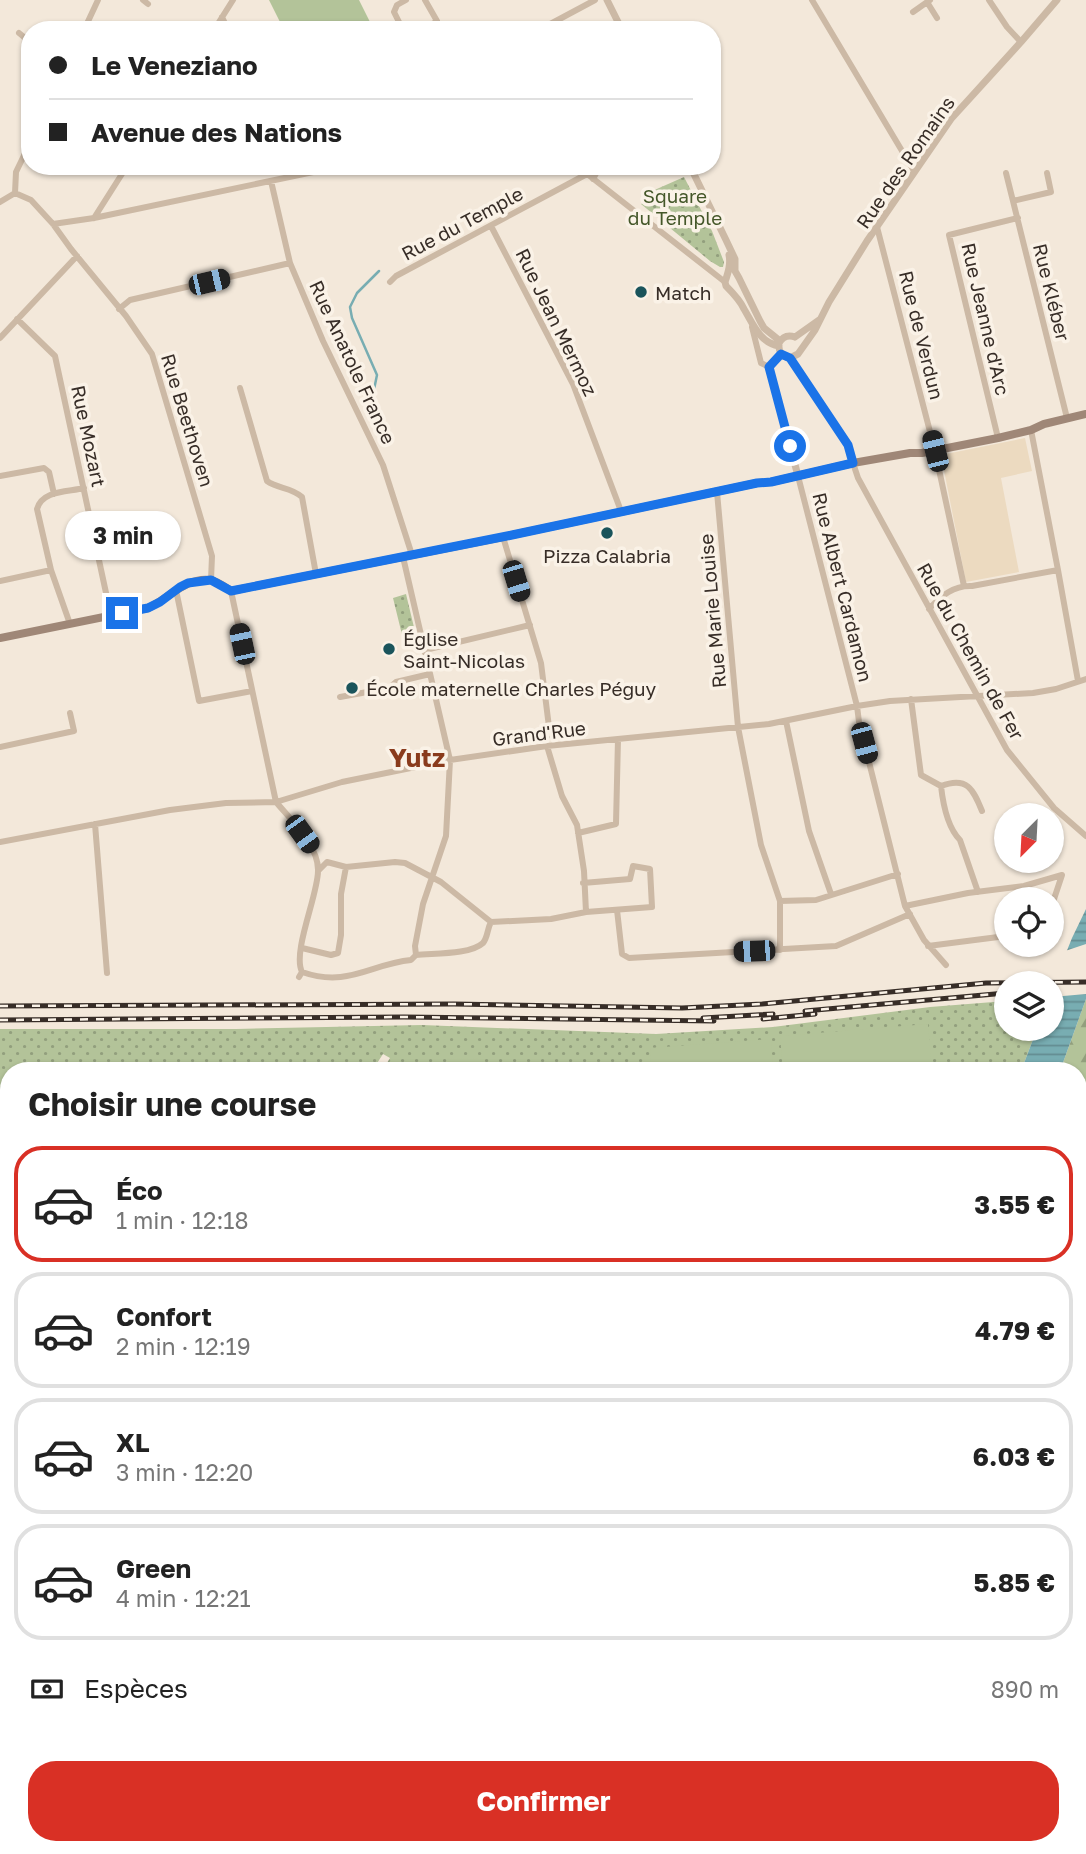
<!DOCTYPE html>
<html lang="fr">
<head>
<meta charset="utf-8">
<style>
  :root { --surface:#fff; --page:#f2f2f2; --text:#222; --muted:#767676; --line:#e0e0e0; --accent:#d93025 }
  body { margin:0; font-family:"Golos Text",sans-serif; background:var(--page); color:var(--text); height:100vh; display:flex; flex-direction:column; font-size:26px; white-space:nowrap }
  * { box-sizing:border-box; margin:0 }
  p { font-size:23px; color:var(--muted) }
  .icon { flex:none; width:38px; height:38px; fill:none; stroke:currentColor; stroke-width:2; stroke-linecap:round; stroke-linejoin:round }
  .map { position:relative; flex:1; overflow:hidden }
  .drawer { position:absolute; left:0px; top:1062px; width:1087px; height:793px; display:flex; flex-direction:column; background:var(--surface); border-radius:28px 28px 0 0; box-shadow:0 2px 5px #0004 }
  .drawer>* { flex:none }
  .top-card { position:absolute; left:21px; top:21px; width:700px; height:154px; border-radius:28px; box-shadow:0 2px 5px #0004; display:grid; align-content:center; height:154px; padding:0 28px; background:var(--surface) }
  .needle { width:46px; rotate:204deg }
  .controls { position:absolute; left:994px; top:803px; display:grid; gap:14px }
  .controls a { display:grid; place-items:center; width:70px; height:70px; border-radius:50%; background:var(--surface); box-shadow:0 2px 5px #0004; font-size:35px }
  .end { position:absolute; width:32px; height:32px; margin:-16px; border:9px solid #1a73e8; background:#fff; box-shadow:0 0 0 4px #fff }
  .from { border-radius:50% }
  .bubble { position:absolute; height:49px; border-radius:24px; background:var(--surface); box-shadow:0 2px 5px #0004; font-size:23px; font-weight:700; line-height:49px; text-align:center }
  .car { position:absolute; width:21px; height:42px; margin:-21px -10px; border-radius:9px; box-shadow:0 0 5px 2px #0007; background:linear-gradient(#222 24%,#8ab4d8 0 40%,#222 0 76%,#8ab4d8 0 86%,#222 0) }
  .top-card b { display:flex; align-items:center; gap:24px; height:66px; font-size:26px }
  .top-card b+b { border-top:2px solid var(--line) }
  .top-card i { width:18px; height:18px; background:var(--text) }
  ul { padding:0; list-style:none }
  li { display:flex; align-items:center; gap:21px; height:116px; margin:0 14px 10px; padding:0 14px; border:4px solid var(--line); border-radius:28px }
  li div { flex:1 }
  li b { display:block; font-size:26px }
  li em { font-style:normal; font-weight:700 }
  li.current { border-color:var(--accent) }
  li>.icon { width:63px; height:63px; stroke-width:1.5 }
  h2 { padding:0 28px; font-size:32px; line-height:84px }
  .pay { display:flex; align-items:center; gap:18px; height:77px; padding:0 28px; font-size:26px }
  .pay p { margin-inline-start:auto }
  .button { display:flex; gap:14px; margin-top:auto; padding:14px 28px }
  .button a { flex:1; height:80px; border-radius:28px; background:var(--accent); color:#fff; font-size:28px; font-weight:700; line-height:80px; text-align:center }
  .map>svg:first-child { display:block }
  .green { fill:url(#green-dots) }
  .forest { fill:url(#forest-firs) }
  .pitch { fill:#b3c399 }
  .plaza { fill:#ecdac0 }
  .water { fill:url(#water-rules) }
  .pier { fill:#f3e8da }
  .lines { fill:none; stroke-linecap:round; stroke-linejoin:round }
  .stream { stroke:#78adb2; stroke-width:2.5 }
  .minor-tunnel { stroke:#cdc3b6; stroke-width:6; stroke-dasharray:6 3; stroke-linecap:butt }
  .minor { stroke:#ccb9a5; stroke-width:6 }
  .tertiary { stroke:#ccb9a5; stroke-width:7 }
  .secondary { stroke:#9f8777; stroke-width:8 }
  .rail-casing { stroke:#372d27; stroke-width:5 }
  .rail { stroke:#faf2e7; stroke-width:2.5; stroke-dasharray:8; stroke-linecap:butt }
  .route { stroke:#1a73e8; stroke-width:9 }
  .poi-dot { fill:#1a545b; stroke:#faf2e7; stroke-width:2.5 }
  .labels { text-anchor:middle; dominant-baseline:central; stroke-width:7; stroke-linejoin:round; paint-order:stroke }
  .street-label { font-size:19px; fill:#372d27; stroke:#faf2e7 }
  .park-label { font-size:19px; fill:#445729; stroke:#faf2e7 }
  .poi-label { font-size:19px; fill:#372d27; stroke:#faf2e7; text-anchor:start }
  .district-label { font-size:26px; font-weight:bold; fill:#8a3b1c; stroke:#faf2e7 }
</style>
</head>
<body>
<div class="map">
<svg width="1086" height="1854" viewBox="0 0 1086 1854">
  <defs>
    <pattern id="green-dots" width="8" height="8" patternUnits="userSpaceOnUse" patternTransform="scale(1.75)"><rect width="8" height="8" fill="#b3c399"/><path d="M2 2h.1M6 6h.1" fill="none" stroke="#929f7d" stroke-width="1.8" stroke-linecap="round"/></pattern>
    <pattern id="forest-firs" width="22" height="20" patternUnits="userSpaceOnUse" patternTransform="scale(1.75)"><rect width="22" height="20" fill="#b3c399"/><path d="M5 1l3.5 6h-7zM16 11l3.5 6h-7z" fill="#929f7d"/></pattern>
    <pattern id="water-rules" width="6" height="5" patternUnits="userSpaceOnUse" patternTransform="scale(1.75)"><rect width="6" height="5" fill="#78adb2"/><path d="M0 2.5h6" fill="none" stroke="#638d91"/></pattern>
  </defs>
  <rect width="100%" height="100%" fill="#f3e8da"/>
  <!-- green -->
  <path class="green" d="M684 177 712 231 724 262 723 267H720L710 261 641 204 653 198 650 192Z
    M406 594 418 644 405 647 393 598Z
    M1006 1001V1029H1037L1021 1071H382L390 1058 383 1054 372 1071H9V1129L0 1131V1029H236L422 1025 656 1034 773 1027 930 1007Z
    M1086 1566V1854H1047L1054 1846H1078V1818L1079 1817 1078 1816V1573Z
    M9 1603V1781L0 1787V1606Z"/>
  <!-- forest -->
  <path class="forest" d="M1086 999V1161H1078V1071H1060Z
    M9 1293V1330L0 1328V1294Z
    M453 1846H483L480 1854H454L453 1852Z"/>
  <!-- pitch -->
  <path class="pitch" d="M269 0H359L374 30H284Z
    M928 1024 932 1071H783L780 1036Z
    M771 1039 773 1071H651L650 1048Z
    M447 1058 478 1059V1071H447Z"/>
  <!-- plaza -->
  <path class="plaza" d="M1025 438 1032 471 1001 478 1019 572 966 582 941 455Z"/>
  <!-- water -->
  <path class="water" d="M1086 909V999L1060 1071H1021L1037 1029H1052V988L1072 938Z
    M9 1129V1283L0 1284V1131Z
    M1078 1161H1086V1299L1078 1300Z"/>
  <!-- pier -->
  <path class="pier" d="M1086 944V994L1052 997V984L1065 951Z"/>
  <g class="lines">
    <!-- stream -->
    <path class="stream" d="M377 432 372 399 377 375 352 318 350 307 357 293 379 271
      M0 1792 9 1786"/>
    <!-- minor-tunnel -->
    <path class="minor-tunnel" d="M549 727 551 738"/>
    <!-- minor -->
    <path class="minor" d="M143 0 148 4
      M812 0 914 171
      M989 0 1007 27 1021 42
      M927 2 937 18
      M913 12 930 0
      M222 17 228 30
      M84 30 98 0
      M214 30 233 0
      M403 30 394 12 397 5 406 0
      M424 30 437 21 425 0
      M539 30 595 0
      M19 33 30 42
      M577 166 725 282
      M1006 173 1067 418
      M593 179 600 166
      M271 181 290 263 323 341 383 465 412 555
      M15 193 31 200 53 224 71 249 126 316 152 354 212 556 211 580
      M15 193 16 172 30 143
      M1013 201 1051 192 1047 173
      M0 202 15 193
      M94 218 127 166
      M53 224 94 218 318 171 329 166
      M491 226 573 384 621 511
      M877 227 935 451 964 586
      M390 282 396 276 587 174
      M119 309 130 300 290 263
      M17 319 55 356 111 616
      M752 327 761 363 769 367
      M0 338 77 256
      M240 388 267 481C278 489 291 487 302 497L316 574
      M998 438 949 235 1018 218
      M853 463 858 478 1007 750 1054 808 1086 836
      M0 476 44 468 49 472 54 494
      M798 476 839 636 857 706 859 722 905 906 924 940 946 965
      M717 492 738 727 761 845 780 901V950
      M503 537 541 663 549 727
      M403 557 450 760 446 836 423 904 415 946 416 955
      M51 570 37 509C42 490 68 492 84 488
      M1058 570 1078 681
      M0 581 51 570 70 624
      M176 590 199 701 252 691
      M231 591 276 802C291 820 319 846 318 871 318 895 292 952 302 972L299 977
      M929 609C941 596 954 585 972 586L1058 570 1031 430
      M425 650 530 625
      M340 697 389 688 396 682 430 674
      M911 699 921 775 941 786C943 804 947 827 960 840L978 892
      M786 721 809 831 831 894
      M547 746 562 796 577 825 584 871 586 912
      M0 747 74 731 70 713
      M941 786C967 776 973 789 982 811
      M95 824 107 973
      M578 833 616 824 618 739
      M0 842 170 810 226 803 276 802 342 782 450 760 547 746 769 724 857 706 890 701 1033 693 1056 689 1086 679
      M319 870 327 862 346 867 395 862 405 863 441 882 491 922
      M780 901 816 900 898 874
      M1052 905 1062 875
      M905 906 968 893 1024 886 1062 875
      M617 910 622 954 629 958 836 946 910 914
      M491 922 551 919 586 912 652 907 650 869 633 866 630 879 583 883
      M928 946 1006 936
      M302 948 331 955 338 953 341 935V894L346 867
      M416 955C433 953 470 955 483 943 488 937 487 929 491 922
      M302 972C348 988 370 964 411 960L416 955
      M174 1846 180 1854
      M385 1846 387 1854
      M569 1846 575 1854
      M908 1846 917 1854
      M982 1846 992 1854
      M203 1854 223 1846
      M618 1854 625 1846
      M889 1854 895 1846"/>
    <!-- tertiary -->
    <path class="tertiary" d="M607 0 622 30
      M690 166 726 240 735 259V271L739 278 760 321 764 328 780 341
      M729 255C731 264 728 273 725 282L726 286C733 293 740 300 744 309 753 324 760 343 779 346
      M795 337C789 335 783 336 779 343 778 351 782 357 790 358L848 445 853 463
      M795 337 819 320
      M781 354 769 367 798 476
      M790 358 798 354 815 330 829 302 867 241 951 119 1021 42 1057 0
      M1078 1497 1086 1493
      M302 1846 304 1854
      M35 1854 42 1846"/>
    <!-- secondary -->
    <path class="secondary" d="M0 638 148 608C168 599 186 577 210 580 217 581 225 587 231 591L503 537 757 483 771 482 853 463 910 453H922L998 438 1031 430 1044 424 1086 414"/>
    <!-- rail casing -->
    <g class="rail-casing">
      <path id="rail" d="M0 1006 454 1004 682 1008 762 1004 986 983 1086 982
        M805 1011 1006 993
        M703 1018 773 1014
        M763 1019 815 1014
        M0 1020 404 1017 714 1021"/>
    </g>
    <!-- rail -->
    <use href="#rail" class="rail"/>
  </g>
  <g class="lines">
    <!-- route -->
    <path class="route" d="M122 613 148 608 160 602 180 587 188 583 211 580 231 591 512 535 757 483 771 482 853 463 848 445 790 358 781 354 769 367 790 446"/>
  </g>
  <!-- markers -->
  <g class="poi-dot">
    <circle cx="641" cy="292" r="7"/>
    <circle cx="607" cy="533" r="7"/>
    <circle cx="389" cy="649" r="7"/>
    <circle cx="352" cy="688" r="7"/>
  </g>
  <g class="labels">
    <!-- street labels -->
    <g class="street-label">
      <text transform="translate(905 162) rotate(-55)">Rue des Romains</text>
      <text transform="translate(462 223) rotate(-28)">Rue du Temple</text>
      <text transform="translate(1052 292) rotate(76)">Rue Kléber</text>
      <text transform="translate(986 319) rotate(77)">Rue Jeanne d'Arc</text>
      <text transform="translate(557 322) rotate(64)">Rue Jean Mermoz</text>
      <text transform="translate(922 335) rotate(76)">Rue de Verdun</text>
      <text transform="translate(353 362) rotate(65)">Rue Anatole France</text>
      <text transform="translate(188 420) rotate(73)">Rue Beethoven</text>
      <text transform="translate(89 436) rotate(78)">Rue Mozart</text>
      <text transform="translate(843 587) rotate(76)">Rue Albert Cardamon</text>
      <text transform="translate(712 611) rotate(-95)">Rue Marie Louise</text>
      <text transform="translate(971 651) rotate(61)">Rue du Chemin de Fer</text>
      <text transform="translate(539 733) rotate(-7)">Grand'Rue</text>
    </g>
    <!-- park labels -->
    <g class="park-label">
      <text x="675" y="195">Square<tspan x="675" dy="22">du Temple</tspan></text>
    </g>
    <!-- poi labels -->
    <g class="poi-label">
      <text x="655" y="292">Match</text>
      <text x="607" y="555" text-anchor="middle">Pizza Calabria</text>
      <text x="403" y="638">Église<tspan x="403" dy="22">Saint-Nicolas</tspan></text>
      <text x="366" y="688">École maternelle Charles Péguy</text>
    </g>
    <!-- district labels -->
    <g class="district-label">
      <text x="417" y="757">Yutz</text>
    </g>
  </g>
</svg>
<div class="controls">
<a><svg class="needle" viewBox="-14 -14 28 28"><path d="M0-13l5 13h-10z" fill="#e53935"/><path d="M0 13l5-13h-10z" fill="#767676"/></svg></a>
<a><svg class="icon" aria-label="locate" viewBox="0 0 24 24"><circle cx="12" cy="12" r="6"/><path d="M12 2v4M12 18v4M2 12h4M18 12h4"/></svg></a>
<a><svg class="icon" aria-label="layers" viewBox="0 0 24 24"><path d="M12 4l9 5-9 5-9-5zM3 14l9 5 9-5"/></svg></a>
</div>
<i class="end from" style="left:790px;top:446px"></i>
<i class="end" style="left:122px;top:613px"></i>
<div class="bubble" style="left:65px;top:511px;width:116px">3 min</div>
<i class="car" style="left:209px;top:282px;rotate:77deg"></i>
<i class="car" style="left:935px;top:451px;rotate:346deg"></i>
<i class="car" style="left:516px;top:581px;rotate:163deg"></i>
<i class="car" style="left:242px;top:644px;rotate:348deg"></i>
<i class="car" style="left:864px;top:743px;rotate:165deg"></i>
<i class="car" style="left:302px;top:834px;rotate:144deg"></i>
<i class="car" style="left:754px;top:951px;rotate:268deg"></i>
<div class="top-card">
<b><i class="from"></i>Le Veneziano</b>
<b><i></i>Avenue des Nations</b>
</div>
<section class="drawer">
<h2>Choisir une course</h2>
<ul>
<li class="current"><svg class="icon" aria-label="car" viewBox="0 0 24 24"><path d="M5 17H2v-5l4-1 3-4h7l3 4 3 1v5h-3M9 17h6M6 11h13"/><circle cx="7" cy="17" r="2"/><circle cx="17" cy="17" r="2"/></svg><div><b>Éco</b><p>1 min · 12:18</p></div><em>3.55 €</em></li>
<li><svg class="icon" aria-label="car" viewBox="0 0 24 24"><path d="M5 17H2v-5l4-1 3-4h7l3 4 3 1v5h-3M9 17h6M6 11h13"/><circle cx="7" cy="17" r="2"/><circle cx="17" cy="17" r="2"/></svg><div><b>Confort</b><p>2 min · 12:19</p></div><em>4.79 €</em></li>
<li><svg class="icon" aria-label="car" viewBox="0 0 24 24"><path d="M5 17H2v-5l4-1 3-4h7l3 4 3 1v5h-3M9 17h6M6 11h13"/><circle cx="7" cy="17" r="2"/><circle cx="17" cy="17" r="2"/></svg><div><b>XL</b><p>3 min · 12:20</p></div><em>6.03 €</em></li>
<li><svg class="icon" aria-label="car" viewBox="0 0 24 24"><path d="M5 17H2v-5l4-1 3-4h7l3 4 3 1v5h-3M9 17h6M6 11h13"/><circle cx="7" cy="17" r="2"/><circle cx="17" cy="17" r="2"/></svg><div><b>Green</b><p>4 min · 12:21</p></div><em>5.85 €</em></li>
</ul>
<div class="pay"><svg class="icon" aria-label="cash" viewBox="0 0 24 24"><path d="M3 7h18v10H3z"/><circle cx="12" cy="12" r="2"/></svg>Espèces<p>890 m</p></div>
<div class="button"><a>Confirmer</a></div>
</section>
</div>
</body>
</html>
